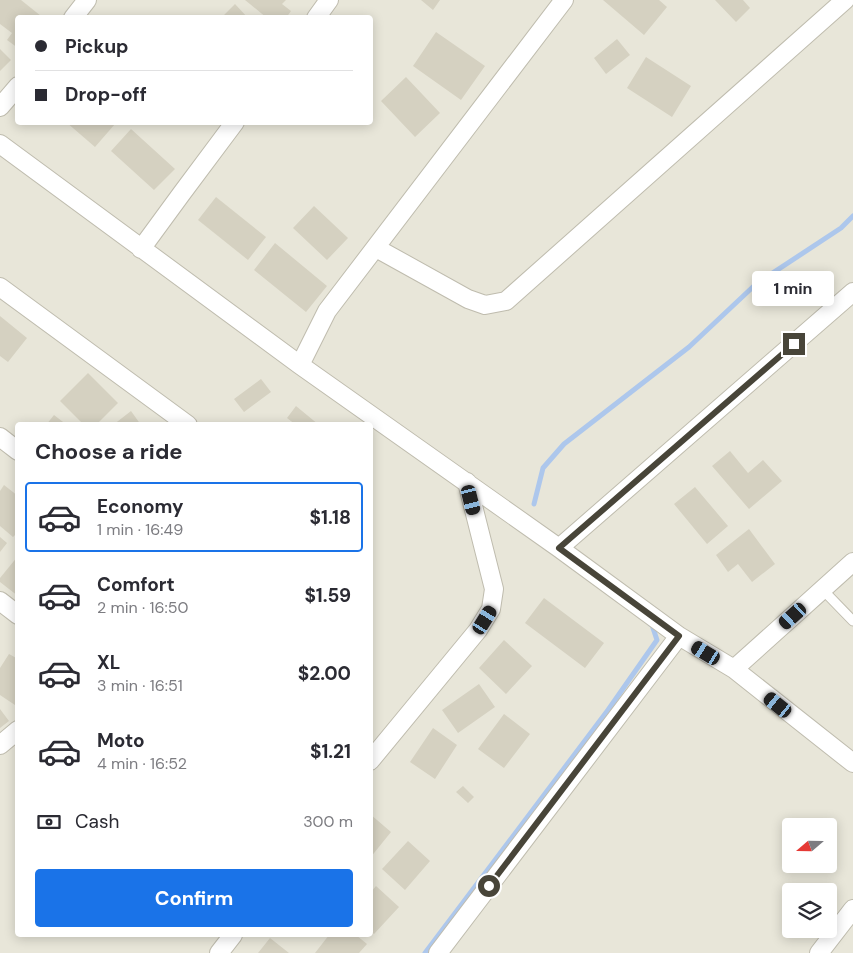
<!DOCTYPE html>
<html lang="en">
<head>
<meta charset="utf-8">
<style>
  :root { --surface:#fff; --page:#f7f7f7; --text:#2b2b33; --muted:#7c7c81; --line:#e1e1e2; --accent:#1a73e8 }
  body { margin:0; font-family:"DM Sans",sans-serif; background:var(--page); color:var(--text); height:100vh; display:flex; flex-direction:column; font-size:19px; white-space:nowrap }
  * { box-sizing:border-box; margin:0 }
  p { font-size:16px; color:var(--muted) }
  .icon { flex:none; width:28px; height:28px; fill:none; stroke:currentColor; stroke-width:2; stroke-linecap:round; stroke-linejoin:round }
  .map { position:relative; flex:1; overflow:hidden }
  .panel { position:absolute; left:15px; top:422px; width:358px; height:515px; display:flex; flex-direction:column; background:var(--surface); border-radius:5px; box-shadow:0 2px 12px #0003 }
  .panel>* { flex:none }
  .hud { position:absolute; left:15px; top:15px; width:358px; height:110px; border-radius:5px; box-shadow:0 2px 12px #0003; display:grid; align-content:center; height:110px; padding:0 20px; background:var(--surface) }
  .needle { width:32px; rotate:250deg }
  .tools { position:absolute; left:782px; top:818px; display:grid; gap:10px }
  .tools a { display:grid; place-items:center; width:55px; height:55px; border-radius:5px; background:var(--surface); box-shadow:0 2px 12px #0003; font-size:25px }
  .end { position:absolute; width:22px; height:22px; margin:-11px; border:6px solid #484539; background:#fff; box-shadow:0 0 0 2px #fff }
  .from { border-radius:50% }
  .bubble { position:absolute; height:35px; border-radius:5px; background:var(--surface); box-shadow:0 2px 12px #0003; font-size:16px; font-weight:700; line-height:35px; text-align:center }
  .car { position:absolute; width:15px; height:30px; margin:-15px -8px; border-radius:6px; box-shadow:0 0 4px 1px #0007; background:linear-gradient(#222 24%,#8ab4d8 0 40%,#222 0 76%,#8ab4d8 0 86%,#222 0) }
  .hud b { display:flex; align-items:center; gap:18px; height:48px; font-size:19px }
  .hud b+b { border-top:1px solid var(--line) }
  .hud i { width:12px; height:12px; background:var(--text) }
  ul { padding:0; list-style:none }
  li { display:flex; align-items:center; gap:15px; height:70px; margin:0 10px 8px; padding:0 10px; border:2px solid transparent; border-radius:5px }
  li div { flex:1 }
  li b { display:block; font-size:19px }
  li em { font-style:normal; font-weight:700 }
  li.on { border-color:var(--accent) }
  li>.icon { width:45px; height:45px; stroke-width:1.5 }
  h2 { padding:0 20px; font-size:22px; line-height:60px }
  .pay { display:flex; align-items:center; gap:12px; height:55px; padding:0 20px; font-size:19px }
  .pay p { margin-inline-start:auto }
  .action { display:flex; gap:10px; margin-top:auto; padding:10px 20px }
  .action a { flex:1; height:58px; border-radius:5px; background:var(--accent); color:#fff; font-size:20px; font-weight:700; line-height:58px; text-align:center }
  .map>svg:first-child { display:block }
  .residential { fill:#e8e6d9; fill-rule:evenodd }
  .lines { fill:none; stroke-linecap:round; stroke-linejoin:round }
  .stream { stroke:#adc7ec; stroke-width:5 }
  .building { fill:#d5d1c1 }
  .lane-casing { stroke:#bfbcae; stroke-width:11 }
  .street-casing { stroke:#bfbcae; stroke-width:20 }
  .lane { stroke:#fff; stroke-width:9 }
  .street { stroke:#fff; stroke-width:18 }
  .route { stroke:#484539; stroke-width:6 }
</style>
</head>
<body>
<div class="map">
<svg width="853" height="953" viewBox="0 0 853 953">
  <rect width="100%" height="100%" fill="#f4f3eb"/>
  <!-- residential -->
  <path class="residential" d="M0 0H853V953H0ZM18 18H370V122H18ZM18 425H370V935H18ZM791 826H829V864H791ZM791 891H829V929H791Z"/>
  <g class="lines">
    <!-- stream -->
    <path class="stream" d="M534 504 543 468 564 444 689 347 756 284 841 228 853 216
      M425 953 608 710 657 640 652 625 650 624"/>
  </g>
  <!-- building -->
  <path class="building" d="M0 0H21L41 16 40 18H18V48L7 40 12 33 0 24Z
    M245 0H286L282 4 291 11 286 18H267Z
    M421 0H440L433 10Z
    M603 0H659L667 7 644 35Z
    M715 0H743L750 8 736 22Z
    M235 4 248 18H221Z
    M436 32 485 66 461 100 413 66Z
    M617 39 630 55 606 74 594 58Z
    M0 49 11 60 0 71Z
    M646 57 691 86 672 117 627 88Z
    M406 77 440 113 415 137 381 101Z
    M66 122H113L115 124 95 147Z
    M131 129 175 169 154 190 111 151Z
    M216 197 266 237 248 260 198 220Z
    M314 206 348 238 327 260 293 228Z
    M275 243 327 286 306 312 254 270Z
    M0 316 27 338 8 362 0 356Z
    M88 373 118 403 96 425H84L60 401Z
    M261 379 271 392 244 412 234 399Z
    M296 406 319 425H296L287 418Z
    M131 411 141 425H113Z
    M54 415 67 425H46Z
    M730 451 748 473 763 460 782 481 749 509 712 466Z
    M4 485 18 496V532L13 537 0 526V491Z
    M695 487 728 526 707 544 674 504Z
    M749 529 775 564 752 582 738 564 728 572 716 555Z
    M0 537 7 543 0 552Z
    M18 556V596L0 582V578Z
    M544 598 604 643 585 668 525 623Z
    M504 640 532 666 506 694 479 668Z
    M9 654 18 659V707L0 695V668Z
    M479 684 495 707 458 733 442 710Z
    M0 709 9 721 0 728Z
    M504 714 530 734 504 768 478 749Z
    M433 728 457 745 435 779 410 762Z
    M463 786 474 797 468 803 456 792Z
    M370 814 391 832 370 858Z
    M408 841 430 861 405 890 382 869Z
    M376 886 399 907 374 934 370 931V893Z
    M329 935H356L367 944 359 953H315Z
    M270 938 289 953H258Z"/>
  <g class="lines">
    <!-- lane casing -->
    <g class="lane-casing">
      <path id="lane" d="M822 589 853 621"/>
    </g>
    <!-- street casing -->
    <g class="street-casing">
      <path id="street" d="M73 18 87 0
        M316 18 329 0
        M0 107 18 86
        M0 144 300 365 559 548 679 636 734 669 853 763
        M376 248 468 299 485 305 506 301 845 0
        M141 249 182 193 235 122
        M0 287 188 425
        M300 365 327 311 564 0
        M0 437 18 451
        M559 548 853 292
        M0 601 18 615
        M734 669 853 562
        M0 745 18 730
        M370 761 478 630 491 609 494 589 467 482
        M219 953 233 935
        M438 953 679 636
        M819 953 853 909"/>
    </g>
    <!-- lane -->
    <use href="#lane" class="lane"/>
    <!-- street -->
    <use href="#street" class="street"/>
  </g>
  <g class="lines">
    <!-- route -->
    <path class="route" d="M489 886 679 636 559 548 794 344"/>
  </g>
</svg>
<div class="tools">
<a><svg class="needle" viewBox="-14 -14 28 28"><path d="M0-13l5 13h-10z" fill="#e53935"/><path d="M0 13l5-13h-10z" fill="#7c7c81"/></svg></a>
<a><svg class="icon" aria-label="layers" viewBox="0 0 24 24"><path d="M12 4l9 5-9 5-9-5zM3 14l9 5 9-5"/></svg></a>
</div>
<i class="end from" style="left:489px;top:886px"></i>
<i class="end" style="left:794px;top:344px"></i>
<div class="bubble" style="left:752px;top:271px;width:82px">1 min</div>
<i class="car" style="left:471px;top:500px;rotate:166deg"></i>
<i class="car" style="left:793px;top:616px;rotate:228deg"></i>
<i class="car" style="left:485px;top:620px;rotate:32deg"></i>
<i class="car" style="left:706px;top:653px;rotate:301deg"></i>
<i class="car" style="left:778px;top:705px;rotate:309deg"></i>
<div class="hud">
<b><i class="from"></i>Pickup</b>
<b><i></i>Drop-off</b>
</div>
<section class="panel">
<h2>Choose a ride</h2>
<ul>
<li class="on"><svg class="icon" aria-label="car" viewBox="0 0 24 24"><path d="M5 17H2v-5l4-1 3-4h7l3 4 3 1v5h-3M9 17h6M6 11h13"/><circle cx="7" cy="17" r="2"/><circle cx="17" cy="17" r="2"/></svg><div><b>Economy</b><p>1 min · 16:49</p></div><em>$1.18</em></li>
<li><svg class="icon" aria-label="car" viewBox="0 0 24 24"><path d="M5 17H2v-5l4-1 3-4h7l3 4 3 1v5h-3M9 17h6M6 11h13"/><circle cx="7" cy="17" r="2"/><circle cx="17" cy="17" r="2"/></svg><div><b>Comfort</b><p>2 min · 16:50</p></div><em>$1.59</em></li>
<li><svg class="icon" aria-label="car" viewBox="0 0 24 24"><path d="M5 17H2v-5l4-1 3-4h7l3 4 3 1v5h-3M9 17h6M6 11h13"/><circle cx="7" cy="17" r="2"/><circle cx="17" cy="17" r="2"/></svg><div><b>XL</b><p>3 min · 16:51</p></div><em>$2.00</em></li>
<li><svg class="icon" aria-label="car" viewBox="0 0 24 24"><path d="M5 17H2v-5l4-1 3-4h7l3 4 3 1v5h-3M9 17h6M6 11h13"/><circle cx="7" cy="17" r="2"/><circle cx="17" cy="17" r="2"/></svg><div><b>Moto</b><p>4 min · 16:52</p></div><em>$1.21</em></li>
</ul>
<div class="pay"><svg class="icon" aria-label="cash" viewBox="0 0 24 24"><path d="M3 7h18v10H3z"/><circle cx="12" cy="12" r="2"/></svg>Cash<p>300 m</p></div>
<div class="action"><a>Confirm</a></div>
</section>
</div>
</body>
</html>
